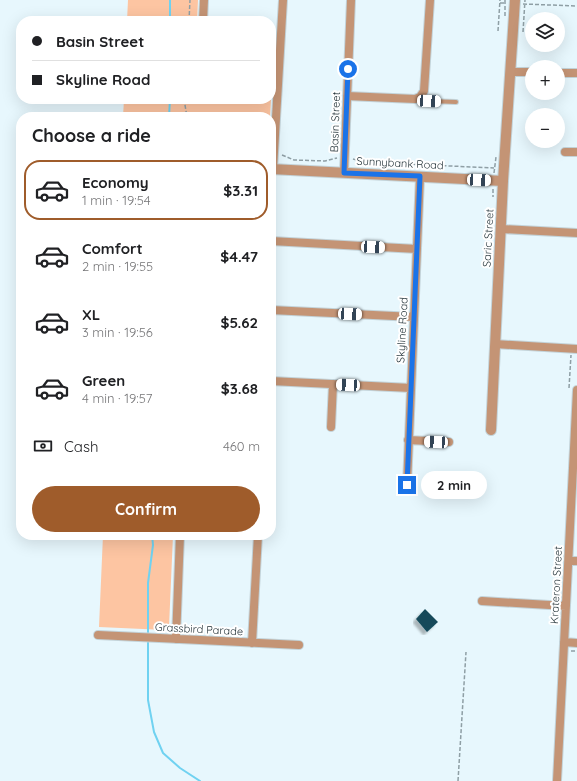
<!DOCTYPE html>
<html lang="en">
<head>
<meta charset="utf-8">
<style>
  :root { --surface:#fff; --page:#f2f2f2; --text:#202124; --muted:#757577; --line:#e0e0e0; --accent:#9f5c2b }
  body { margin:0; font-family:Quicksand,sans-serif; background:var(--page); color:var(--text); height:100vh; display:flex; flex-direction:column; font-size:15px; white-space:nowrap }
  * { box-sizing:border-box; margin:0 }
  p { font-size:13px; color:var(--muted) }
  .icon { flex:none; width:22px; height:22px; fill:none; stroke:currentColor; stroke-width:2; stroke-linecap:round; stroke-linejoin:round }
  .map { position:relative; flex:1; overflow:hidden }
  .drawer { position:absolute; left:16px; top:112px; width:260px; height:428px; display:flex; flex-direction:column; background:var(--surface); border-radius:16px; box-shadow:0 4px 16px #0002 }
  .drawer>* { flex:none }
  .hud { position:absolute; left:16px; top:16px; width:260px; height:88px; border-radius:16px; box-shadow:0 4px 16px #0002; display:grid; align-content:center; height:88px; padding:0 16px; background:var(--surface) }
  .controls { position:absolute; left:525px; top:12px; display:grid; gap:8px }
  .controls a { display:grid; place-items:center; width:40px; height:40px; border-radius:50%; background:var(--surface); box-shadow:0 4px 16px #0002; font-size:20px }
  .end { position:absolute; width:18px; height:18px; margin:-9px; border:5px solid #1a73e8; background:#fff; box-shadow:0 0 0 2px #fff }
  .from { border-radius:50% }
  .bubble { position:absolute; height:28px; border-radius:14px; background:var(--surface); box-shadow:0 4px 16px #0002; font-size:13px; font-weight:800; line-height:28px; text-align:center }
  .car { position:absolute; width:12px; height:24px; margin:-12px -6px; border-radius:5px; box-shadow:0 0 3px 1px #0007; background:linear-gradient(#fff 24%,#345 0 40%,#fff 0 76%,#345 0 86%,#fff 0) }
  .hud b { display:flex; align-items:center; gap:14px; height:38px; font-size:15px }
  .hud b+b { border-top:1px solid var(--line) }
  .hud i { width:10px; height:10px; background:var(--text) }
  ul { padding:0; list-style:none }
  li { display:flex; align-items:center; gap:12px; height:60px; margin:0 8px 6px; padding:0 8px; border:2px solid transparent; border-radius:16px }
  li div { flex:1 }
  li b { display:block; font-size:15px }
  li em { font-style:normal; font-weight:800 }
  li.selected { border-color:var(--accent) }
  li>.icon { width:36px; height:36px; stroke-width:1.5 }
  h2 { padding:0 16px; font-size:18px; line-height:48px }
  .pay { display:flex; align-items:center; gap:10px; height:44px; padding:0 16px; font-size:15px }
  .pay p { margin-inline-start:auto }
  .cta { display:flex; gap:8px; margin-top:auto; padding:8px 16px }
  .cta a { flex:1; height:46px; border-radius:24px; background:var(--accent); color:#fff; font-size:16px; font-weight:800; line-height:46px; text-align:center }
  .map>svg:first-child { display:block }
  .green { fill:#fdc5a2 }
  .lines { fill:none; stroke-linecap:round; stroke-linejoin:round }
  .stream { stroke:#70d2f1; stroke-width:2 }
  .building { fill:#134a5a; filter:url(#shadow) }
  .service-casing { stroke:#c3d3d9; stroke-width:6 }
  .minor-casing { stroke:#c3d3d9; stroke-width:10 }
  .tertiary-casing { stroke:#c3d3d9; stroke-width:12 }
  .path { stroke:#8f9fa5; stroke-width:1.5; stroke-dasharray:4 2; stroke-linecap:butt }
  .service { stroke:#c49475; stroke-width:4 }
  .minor { stroke:#c49475; stroke-width:8 }
  .tertiary { stroke:#c49475; stroke-width:10 }
  .route { stroke:#1a73e8; stroke-width:5 }
  .labels { text-anchor:middle; dominant-baseline:central; stroke-width:4; stroke-linejoin:round; paint-order:stroke }
  .street-label { font-size:11px; fill:#1d2d33; stroke:#fff }
</style>
</head>
<body>
<div class="map">
<svg width="577" height="781" viewBox="0 0 577 781">
  <defs>
    <filter id="shadow"><feDropShadow dx="-3.5" dy="3.5" stdDeviation="1" flood-color="#0004"/></filter>
  </defs>
  <rect width="100%" height="100%" fill="#e7f7fd"/>
  <!-- green -->
  <path class="green" d="M128 0H198L197 21H127Z
    M271 81 272 83 270 117H123L124 99H271Z
    M103 535H173L169 627 165 630 99 627Z"/>
  <g class="lines">
    <!-- stream -->
    <path class="stream" d="M170 0V21
      M169 117 170 99
      M148 635V583L153 545 152 535
      M148 640V700L154 732 163 753 180 768 200 781"/>
  </g>
  <!-- building -->
  <path class="building" d="M425 609 438 622 427 632 416 619Z"/>
  <g class="lines">
    <!-- service casing -->
    <g class="service-casing">
      <path id="service" d="M420 97 429 101 456 102"/>
    </g>
    <!-- minor casing -->
    <g class="minor-casing">
      <path id="minor" d="M203 21 204 0
        M511 72H532
        M558 73H577
        M347 96 415 99 420 97 424 91 430 0
        M565 152H577
        M273 169 283 0
        M344 173 351 0
        M501 229 577 233
        M271 241 417 249
        M271 310 414 317
        M495 344 577 349
        M271 381 411 388
        M331 427 333 384
        M408 440 449 442
        M407 485 420 177
        M569 561H577
        M482 601 566 606
        M98 635 299 645
        M176 639 180 535
        M564 642 577 643
        M252 643 258 535
        M557 781 577 390"/>
    </g>
    <!-- tertiary casing -->
    <g class="tertiary-casing">
      <path id="tertiary" d="M271 169 503 181
        M491 430 503 181 515 0"/>
    </g>
    <!-- path -->
    <path class="path" d="M500 3H505
      M523 4 577 6
      M505 16V0
      M189 21 190 0
      M498 31 500 0
      M523 32 525 0
      M184 99 187 117
      M282 155 294 160 325 161 337 158
      M353 159 363 162 494 168
      M494 173 496 157
      M493 189V197
      M569 388 571 355
      M558 599V591
      M571 651H577
      M458 781 466 652"/>
    <!-- service -->
    <use href="#service" class="service"/>
    <!-- minor -->
    <use href="#minor" class="minor"/>
    <!-- tertiary -->
    <use href="#tertiary" class="tertiary"/>
  </g>
  <g class="lines">
    <!-- route -->
    <path class="route" d="M348 69 344 173 420 176 407 485"/>
  </g>
  <g class="labels">
    <!-- street labels -->
    <g class="street-label">
      <text transform="translate(335 122) rotate(-88)">Basin Street</text>
      <text transform="translate(400 163) rotate(3)">Sunnybank Road</text>
      <text transform="translate(488 238) rotate(-87)">Saric Street</text>
      <text transform="translate(402 330) rotate(-87)">Skyline Road</text>
      <text transform="translate(556 585) rotate(-87)">Krateron Street</text>
      <text transform="translate(199 629) rotate(3)">Grassbird Parade</text>
    </g>
  </g>
</svg>
<div class="controls">
<a><svg class="icon" aria-label="layers" viewBox="0 0 24 24"><path d="M12 4l9 5-9 5-9-5zM3 14l9 5 9-5"/></svg></a>
<a>+</a>
<a>−</a>
</div>
<i class="end from" style="left:348px;top:69px"></i>
<i class="end" style="left:407px;top:485px"></i>
<div class="bubble" style="left:421px;top:471px;width:66px">2 min</div>
<i class="car" style="left:429px;top:101px;rotate:93deg"></i>
<i class="car" style="left:479px;top:180px;rotate:93deg"></i>
<i class="car" style="left:373px;top:247px;rotate:93deg"></i>
<i class="car" style="left:350px;top:314px;rotate:93deg"></i>
<i class="car" style="left:348px;top:385px;rotate:273deg"></i>
<i class="car" style="left:436px;top:442px;rotate:273deg"></i>
<div class="hud">
<b><i class="from"></i>Basin Street</b>
<b><i></i>Skyline Road</b>
</div>
<section class="drawer">
<h2>Choose a ride</h2>
<ul>
<li class="selected"><svg class="icon" aria-label="car" viewBox="0 0 24 24"><path d="M5 17H2v-5l4-1 3-4h7l3 4 3 1v5h-3M9 17h6M6 11h13"/><circle cx="7" cy="17" r="2"/><circle cx="17" cy="17" r="2"/></svg><div><b>Economy</b><p>1 min · 19:54</p></div><em>$3.31</em></li>
<li><svg class="icon" aria-label="car" viewBox="0 0 24 24"><path d="M5 17H2v-5l4-1 3-4h7l3 4 3 1v5h-3M9 17h6M6 11h13"/><circle cx="7" cy="17" r="2"/><circle cx="17" cy="17" r="2"/></svg><div><b>Comfort</b><p>2 min · 19:55</p></div><em>$4.47</em></li>
<li><svg class="icon" aria-label="car" viewBox="0 0 24 24"><path d="M5 17H2v-5l4-1 3-4h7l3 4 3 1v5h-3M9 17h6M6 11h13"/><circle cx="7" cy="17" r="2"/><circle cx="17" cy="17" r="2"/></svg><div><b>XL</b><p>3 min · 19:56</p></div><em>$5.62</em></li>
<li><svg class="icon" aria-label="car" viewBox="0 0 24 24"><path d="M5 17H2v-5l4-1 3-4h7l3 4 3 1v5h-3M9 17h6M6 11h13"/><circle cx="7" cy="17" r="2"/><circle cx="17" cy="17" r="2"/></svg><div><b>Green</b><p>4 min · 19:57</p></div><em>$3.68</em></li>
</ul>
<div class="pay"><svg class="icon" aria-label="cash" viewBox="0 0 24 24"><path d="M3 7h18v10H3z"/><circle cx="12" cy="12" r="2"/></svg>Cash<p>460 m</p></div>
<div class="cta"><a>Confirm</a></div>
</section>
</div>
</body>
</html>
